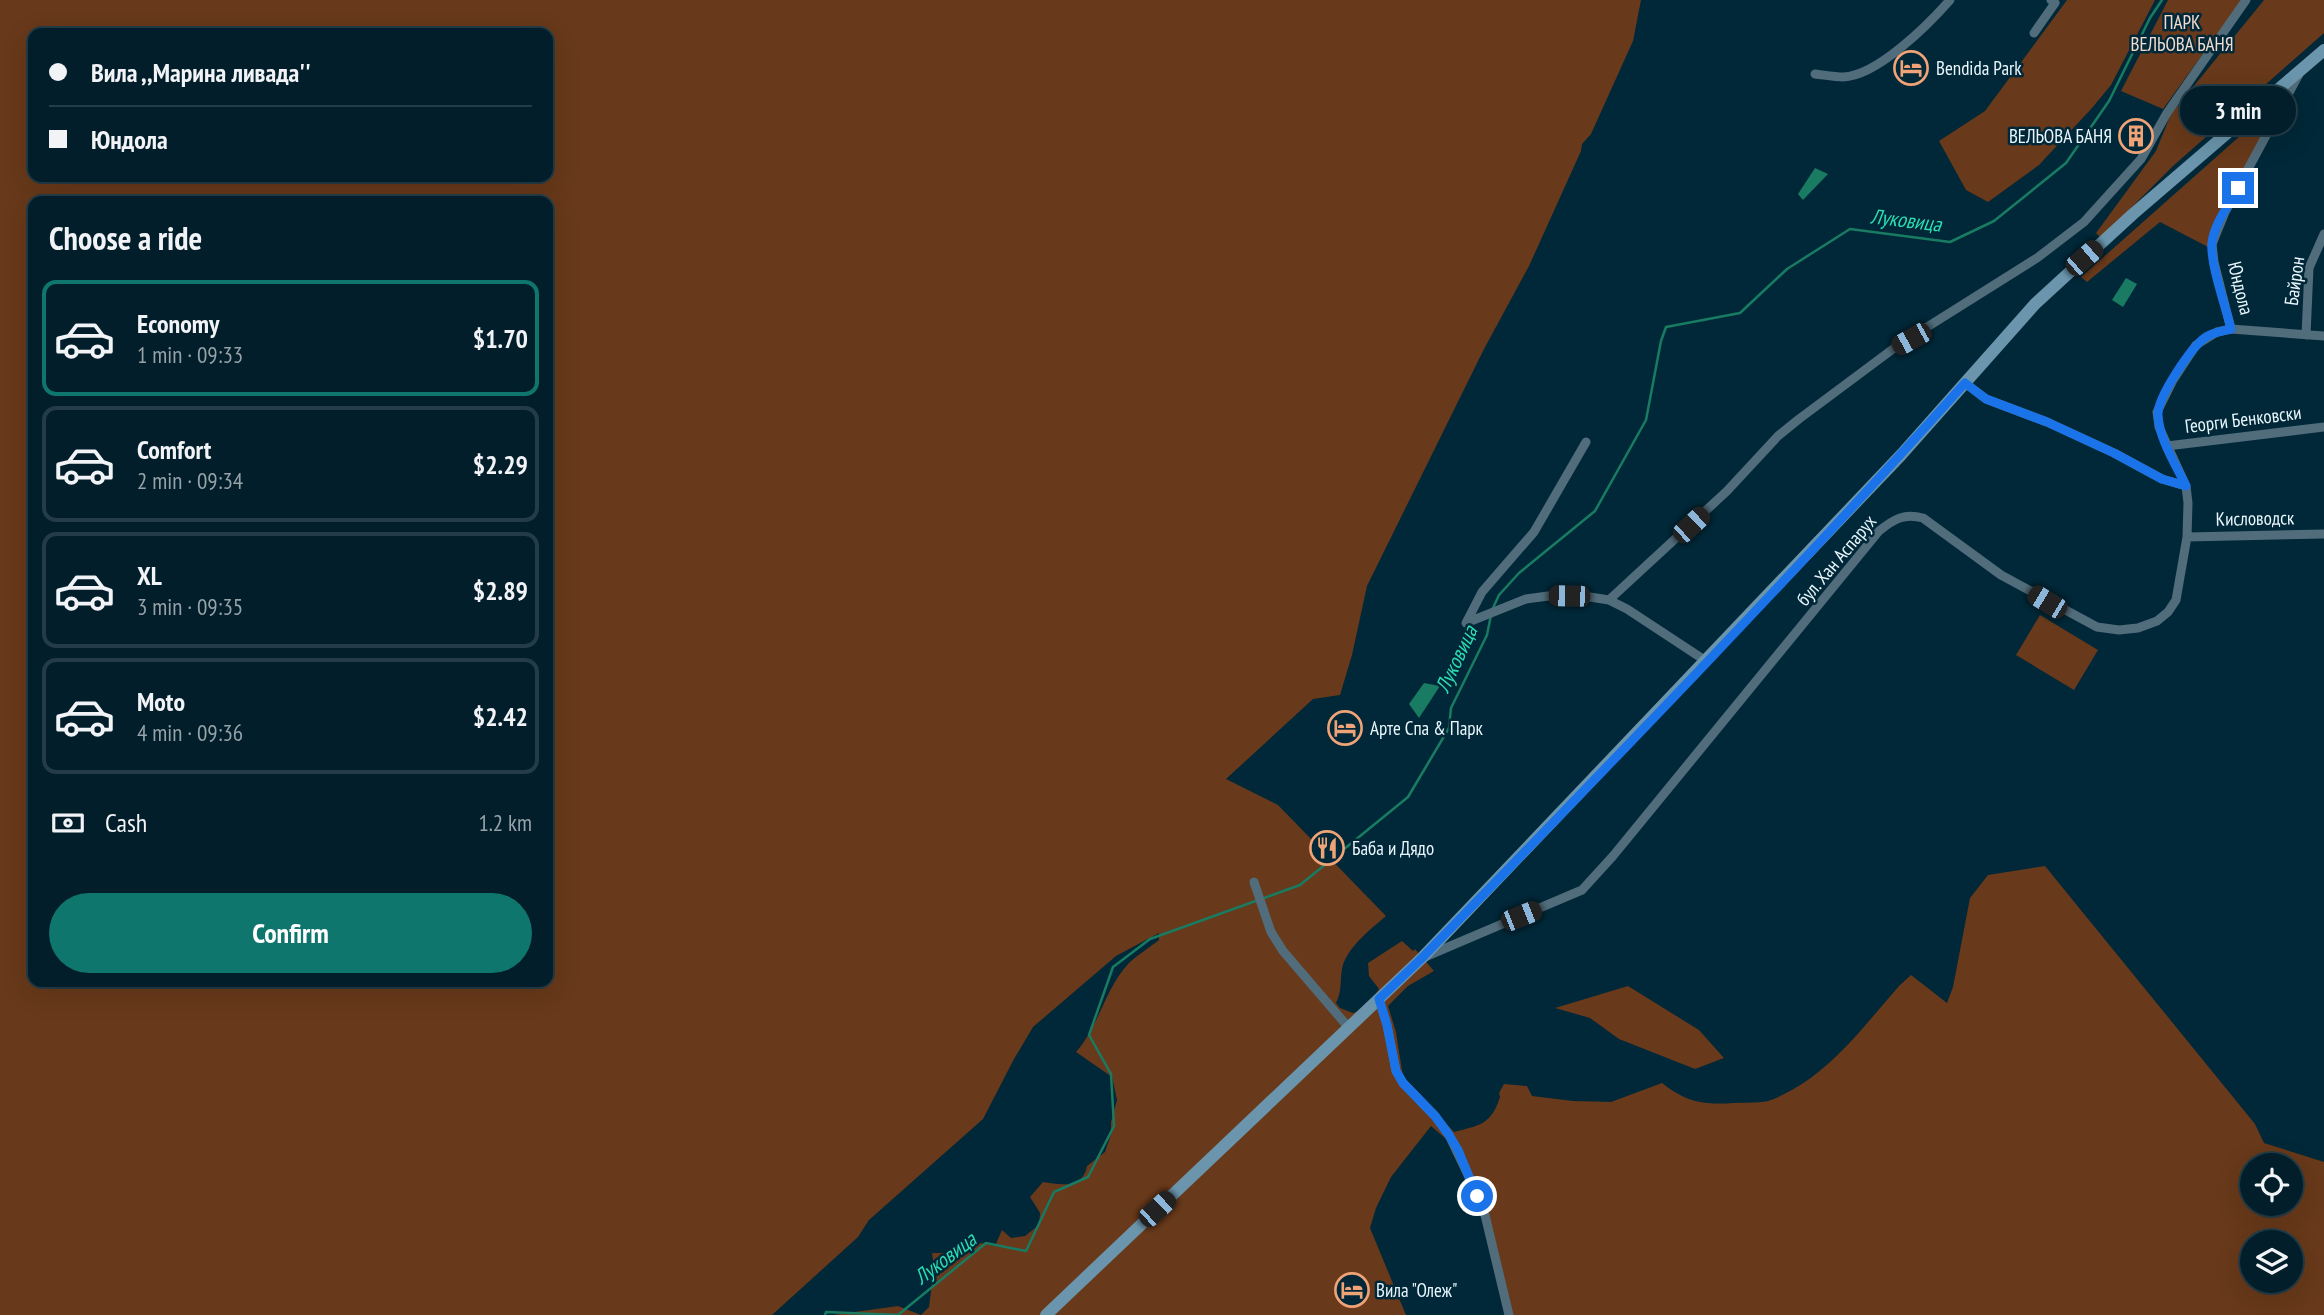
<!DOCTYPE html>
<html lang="en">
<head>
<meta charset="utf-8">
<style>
  :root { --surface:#011e2a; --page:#0f2b36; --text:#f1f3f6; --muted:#96a2a8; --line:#233c47; --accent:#0f766e }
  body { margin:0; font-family:"PT Sans Narrow",sans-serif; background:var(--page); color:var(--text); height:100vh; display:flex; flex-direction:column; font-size:26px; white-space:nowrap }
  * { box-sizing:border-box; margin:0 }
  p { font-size:23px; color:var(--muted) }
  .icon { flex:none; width:38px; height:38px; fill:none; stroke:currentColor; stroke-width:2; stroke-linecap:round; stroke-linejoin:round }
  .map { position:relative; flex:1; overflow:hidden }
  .details { position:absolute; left:28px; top:196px; width:525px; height:791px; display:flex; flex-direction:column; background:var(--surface); border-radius:14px; box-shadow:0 7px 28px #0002,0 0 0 2px var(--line) }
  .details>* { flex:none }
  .top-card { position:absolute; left:28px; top:28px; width:525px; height:154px; border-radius:14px; box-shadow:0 7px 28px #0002,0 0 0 2px var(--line); display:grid; align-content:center; height:154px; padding:0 21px; background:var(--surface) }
  .tools { position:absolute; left:2240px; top:1153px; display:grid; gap:14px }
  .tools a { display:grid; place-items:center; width:63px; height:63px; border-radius:50%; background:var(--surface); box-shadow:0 7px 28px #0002,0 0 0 2px var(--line); font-size:35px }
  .end { position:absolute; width:32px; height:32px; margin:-16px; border:9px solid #1a73e8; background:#fff; box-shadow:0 0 0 4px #fff }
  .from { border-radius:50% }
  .bubble { position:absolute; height:49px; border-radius:24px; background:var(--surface); box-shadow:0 7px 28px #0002,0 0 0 2px var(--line); font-size:23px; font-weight:700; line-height:49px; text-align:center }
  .car { position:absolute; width:21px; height:42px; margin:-21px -10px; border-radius:9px; box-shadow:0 0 5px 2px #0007; background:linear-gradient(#222 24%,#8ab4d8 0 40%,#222 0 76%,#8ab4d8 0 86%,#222 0) }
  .top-card b { display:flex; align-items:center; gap:24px; height:66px; font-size:26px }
  .top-card b+b { border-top:2px solid var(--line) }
  .top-card i { width:18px; height:18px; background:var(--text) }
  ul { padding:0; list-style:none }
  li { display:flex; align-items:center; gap:21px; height:116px; margin:0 14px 10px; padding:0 7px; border:4px solid var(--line); border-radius:14px }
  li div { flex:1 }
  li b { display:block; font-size:26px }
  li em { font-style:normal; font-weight:700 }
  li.on { border-color:var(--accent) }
  li>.icon { width:63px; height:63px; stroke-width:1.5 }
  h2 { padding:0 21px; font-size:32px; line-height:84px }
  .pay { display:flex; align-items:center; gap:18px; height:77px; padding:0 21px; font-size:26px }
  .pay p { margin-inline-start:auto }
  .action { display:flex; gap:14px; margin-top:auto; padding:14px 21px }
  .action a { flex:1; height:80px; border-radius:42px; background:var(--accent); color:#fff; font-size:28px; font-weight:700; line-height:80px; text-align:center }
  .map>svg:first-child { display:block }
  .green { fill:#68391a; fill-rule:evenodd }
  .water { fill:#187b62 }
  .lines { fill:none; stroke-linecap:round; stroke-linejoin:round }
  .stream { stroke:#187b62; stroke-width:2.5 }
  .street { stroke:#516c7a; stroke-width:9 }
  .secondary { stroke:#6a95ac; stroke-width:12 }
  .route { stroke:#1a73e8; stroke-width:9 }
  .labels { text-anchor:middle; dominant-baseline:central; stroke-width:5; stroke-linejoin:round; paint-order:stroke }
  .park-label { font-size:19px; fill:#f2dcd0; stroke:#012838 }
  .poi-label { font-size:19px; fill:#e9f6fd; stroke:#012838; text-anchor:start }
  .street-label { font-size:19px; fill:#e9f6fd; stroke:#012838 }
  .water-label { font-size:21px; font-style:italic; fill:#2bddb2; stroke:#012838 }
</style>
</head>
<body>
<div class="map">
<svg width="2324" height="1315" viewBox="0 0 2324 1315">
  <rect width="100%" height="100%" fill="#012838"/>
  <!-- green -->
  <path class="green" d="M0 0H1641L1633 41 1591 134 1582 144 1581 151 1529 266 1484 349 1367 586 1352 655 1340 695 1313 699 1226 779 1278 805 1386 916C1371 929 1346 948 1342 969 1340 980 1342 992 1336 1003L1340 1008 1353 1013 1367 1008 1379 989 1369 976 1368 963 1402 941 1413 951 1415 949 1434 971 1408 986 1388 1006 1396 1032 1403 1077 1454 1132C1480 1125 1491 1125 1500 1097L1499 1093 1504 1084 1527 1086 1532 1096 1573 1101 1611 1102 1662 1083C1686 1102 1703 1105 1733 1103 1744 1102 1760 1104 1771 1100 1827 1078 1861 1029 1899 986L1911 975 1947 1003 1953 987 1970 898 1988 875 2045 866 2255 1124 2264 1143 2324 1162V1315H1506L1486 1225 1457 1154 1446 1139 1431 1126 1391 1177 1376 1208 1370 1228 1406 1315H833L898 1306 921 1315 929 1307 934 1267 932 1253C951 1253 964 1252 981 1243L995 1246 1002 1230 1011 1238 1025 1236 1039 1225 1040 1213 1030 1197 1043 1182C1061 1185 1083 1189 1087 1166L1105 1152 1111 1134V1122L1117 1100 1112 1077 1076 1052C1099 1026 1105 989 1128 964 1137 955 1149 948 1159 940V933L1116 956 1033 1027 1014 1059 983 1119 869 1220 858 1237 772 1315H0ZM33 33H548V177H33ZM33 201H548V982H33ZM2252 1166H2291V1204H2252ZM2252 1242H2291V1281H2252Z
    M2067 0H2155L2111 85 2092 108 2039 165 1988 202 1966 190 1939 141 1985 111Z
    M2168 0H2242L2163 109 2121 91Z
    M2264 0H2324V33L2173 166 2101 238 2096 233 2156 151 2171 114Z
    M2267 112 2275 117 2208 247 2160 222 2087 282 2081 277Z
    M2040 615 2098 650 2074 690 2016 655Z
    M1628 986 1699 1030 1724 1058 1695 1069 1619 1039 1590 1018 1555 1008Z"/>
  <!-- water -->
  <path class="water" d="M1815 168 1828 174 1803 200 1798 194Z
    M2126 278 2137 284 2123 307 2112 300Z
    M1424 683 1440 686 1419 718 1409 704Z"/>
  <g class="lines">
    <!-- stream -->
    <path class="stream" d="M1493 608 1499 595 1519 573 1595 511 1646 420 1661 341 1666 327 1740 313 1787 269 1850 229 1950 242 1994 221 2066 163 2109 101 2150 18 2162 0
      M825 1315 826 1312 898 1315 986 1243 1026 1251 1054 1192 1088 1177 1114 1126 1111 1074 1089 1035 1113 967 1150 939 1300 885 1408 797 1449 728 1451 708 1487 635 1491 615"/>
    <!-- street -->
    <path class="street" d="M2034 33 2055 3 2051 0
      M1815 74C1824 75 1834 77 1843 77 1877 76 1928 25 1950 0
      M2231 329 2214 262 2212 244 2225 212 2299 74
      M2306 335 2309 268 2324 234
      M1965 383 1986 399 2047 422 2114 453 2162 479 2186 486
      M2167 446 2324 427
      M2187 537 2324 534
      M1609 600 1727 491 1778 436 1799 419 1897 346 2037 258 2084 222 2141 159 2167 113 2246 0
      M1466 623 1526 599 1548 596 1590 597 1609 600 1627 609 1706 661
      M1466 623 1482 592 1534 532 1586 442
      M1254 882 1271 932 1283 951 1349 1028
      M1427 956 1582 890 1613 856 1879 531C1894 519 1904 513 1923 518L2001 575 2097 627 2119 630 2138 628 2157 621 2168 612 2176 600 2187 537 2188 503 2186 486 2159 427 2157 412 2173 380 2196 345 2217 332 2231 329 2324 336
      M1379 999 1387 1025 1396 1071 1403 1083 1435 1116 1449 1135 1469 1177 1485 1215 1509 1315"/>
    <!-- secondary -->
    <path class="secondary" d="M1046 1315 1423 957 1901 455 2035 304 2133 214 2324 50"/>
  </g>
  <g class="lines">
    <!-- route -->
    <path class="route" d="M1477 1196 1458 1150 1449 1135 1435 1116 1403 1083 1396 1071 1387 1025 1379 999 1423 957C1606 768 1790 579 1965 383L1986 399 2047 422 2114 453 2162 479 2186 486C2176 465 2159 439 2158 415 2157 398 2191 347 2206 337 2213 332 2222 331 2231 329 2226 307 2210 264 2212 243 2214 224 2229 205 2238 188"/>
  </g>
  <!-- icons -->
  <defs>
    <g id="hotel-ring" transform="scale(1.75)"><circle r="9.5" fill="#012838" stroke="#efa377" stroke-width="1.5"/><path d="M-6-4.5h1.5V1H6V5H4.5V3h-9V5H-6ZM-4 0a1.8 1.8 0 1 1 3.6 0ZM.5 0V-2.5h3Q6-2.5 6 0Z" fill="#efa377"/></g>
    <g id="building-ring" transform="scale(1.75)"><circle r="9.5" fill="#012838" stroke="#efa377" stroke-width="1.5"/><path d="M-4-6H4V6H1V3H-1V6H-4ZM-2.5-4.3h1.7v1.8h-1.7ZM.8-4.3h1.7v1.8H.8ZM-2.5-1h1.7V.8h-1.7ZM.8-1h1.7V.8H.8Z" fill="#efa377"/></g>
    <g id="restaurant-ring" transform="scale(1.75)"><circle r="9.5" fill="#012838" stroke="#efa377" stroke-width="1.5"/><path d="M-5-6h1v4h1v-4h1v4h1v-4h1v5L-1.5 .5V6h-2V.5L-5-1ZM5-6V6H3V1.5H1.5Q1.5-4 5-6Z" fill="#efa377"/></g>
  </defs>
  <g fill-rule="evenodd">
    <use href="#hotel-ring" x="1911" y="68"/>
    <use href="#building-ring" x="2136" y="136"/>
    <use href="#hotel-ring" x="1345" y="728"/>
    <use href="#restaurant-ring" x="1327" y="848"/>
    <use href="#hotel-ring" x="1352" y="1290"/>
  </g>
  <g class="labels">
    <!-- park labels -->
    <g class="park-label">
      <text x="2182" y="22">ПАРК<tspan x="2182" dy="22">ВЕЛЬОВА БАНЯ</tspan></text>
    </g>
    <!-- poi labels -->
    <g class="poi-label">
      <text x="1936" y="68">Bendida Park</text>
      <text x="2112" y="136" text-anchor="end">ВЕЛЬОВА БАНЯ</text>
      <text x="1370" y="728">Арте Спа &amp; Парк</text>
      <text x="1352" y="848">Баба и Дядо</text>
      <text x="1376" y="1290">Вила "Олеж"</text>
    </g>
    <!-- street labels -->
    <g class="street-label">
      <text transform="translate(2294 281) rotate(-82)">Байрон</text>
      <text transform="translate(2241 288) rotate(76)">Юндола</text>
      <text transform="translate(2243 419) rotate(-7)">Георги Бенковски</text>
      <text transform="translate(2255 518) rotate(-1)">Кисловодск</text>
      <text transform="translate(1836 560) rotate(-50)">бул. Хан Аспарух</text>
    </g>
    <!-- water labels -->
    <g class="water-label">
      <text transform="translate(1906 220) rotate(7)">Луковица</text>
      <text transform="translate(1456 659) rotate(-65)">Луковица</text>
      <text transform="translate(945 1258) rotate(-37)">Луковица</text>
    </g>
  </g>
</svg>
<div class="tools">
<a><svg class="icon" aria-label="locate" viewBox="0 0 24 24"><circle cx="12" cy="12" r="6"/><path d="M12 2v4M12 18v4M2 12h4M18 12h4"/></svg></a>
<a><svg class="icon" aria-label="layers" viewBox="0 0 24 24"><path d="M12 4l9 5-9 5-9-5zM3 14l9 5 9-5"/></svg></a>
</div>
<i class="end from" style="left:1477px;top:1196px"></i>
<i class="end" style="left:2238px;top:188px"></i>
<div class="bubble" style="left:2180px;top:86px;width:116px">3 min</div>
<i class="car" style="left:2084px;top:258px;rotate:49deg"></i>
<i class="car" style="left:1911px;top:339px;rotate:241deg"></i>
<i class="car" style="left:1691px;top:525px;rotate:47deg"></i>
<i class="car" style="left:1569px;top:596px;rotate:271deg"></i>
<i class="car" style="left:2047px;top:602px;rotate:301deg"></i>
<i class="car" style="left:1521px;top:916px;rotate:68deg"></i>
<i class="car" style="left:1157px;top:1209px;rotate:47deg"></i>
<div class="top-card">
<b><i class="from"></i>Вила ,,Марина ливада''</b>
<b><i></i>Юндола</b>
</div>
<section class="details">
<h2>Choose a ride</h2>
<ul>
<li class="on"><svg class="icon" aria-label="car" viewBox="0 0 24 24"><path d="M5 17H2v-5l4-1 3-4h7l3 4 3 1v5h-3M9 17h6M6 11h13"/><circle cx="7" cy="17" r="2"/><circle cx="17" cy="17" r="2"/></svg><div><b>Economy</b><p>1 min · 09:33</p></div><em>$1.70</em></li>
<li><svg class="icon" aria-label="car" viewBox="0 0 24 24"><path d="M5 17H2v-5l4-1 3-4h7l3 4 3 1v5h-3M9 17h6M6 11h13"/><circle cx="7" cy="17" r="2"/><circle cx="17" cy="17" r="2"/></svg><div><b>Comfort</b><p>2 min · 09:34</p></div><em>$2.29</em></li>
<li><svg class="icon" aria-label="car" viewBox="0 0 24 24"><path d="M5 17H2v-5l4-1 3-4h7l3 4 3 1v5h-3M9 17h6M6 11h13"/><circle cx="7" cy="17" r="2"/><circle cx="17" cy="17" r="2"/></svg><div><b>XL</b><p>3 min · 09:35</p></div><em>$2.89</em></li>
<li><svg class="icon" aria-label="car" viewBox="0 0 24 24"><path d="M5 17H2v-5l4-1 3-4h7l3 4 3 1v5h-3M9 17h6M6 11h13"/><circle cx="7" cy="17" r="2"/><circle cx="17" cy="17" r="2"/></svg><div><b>Moto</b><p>4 min · 09:36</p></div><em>$2.42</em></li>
</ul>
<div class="pay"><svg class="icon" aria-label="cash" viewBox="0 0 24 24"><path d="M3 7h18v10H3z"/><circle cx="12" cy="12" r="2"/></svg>Cash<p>1.2 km</p></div>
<div class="action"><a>Confirm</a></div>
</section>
</div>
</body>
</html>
